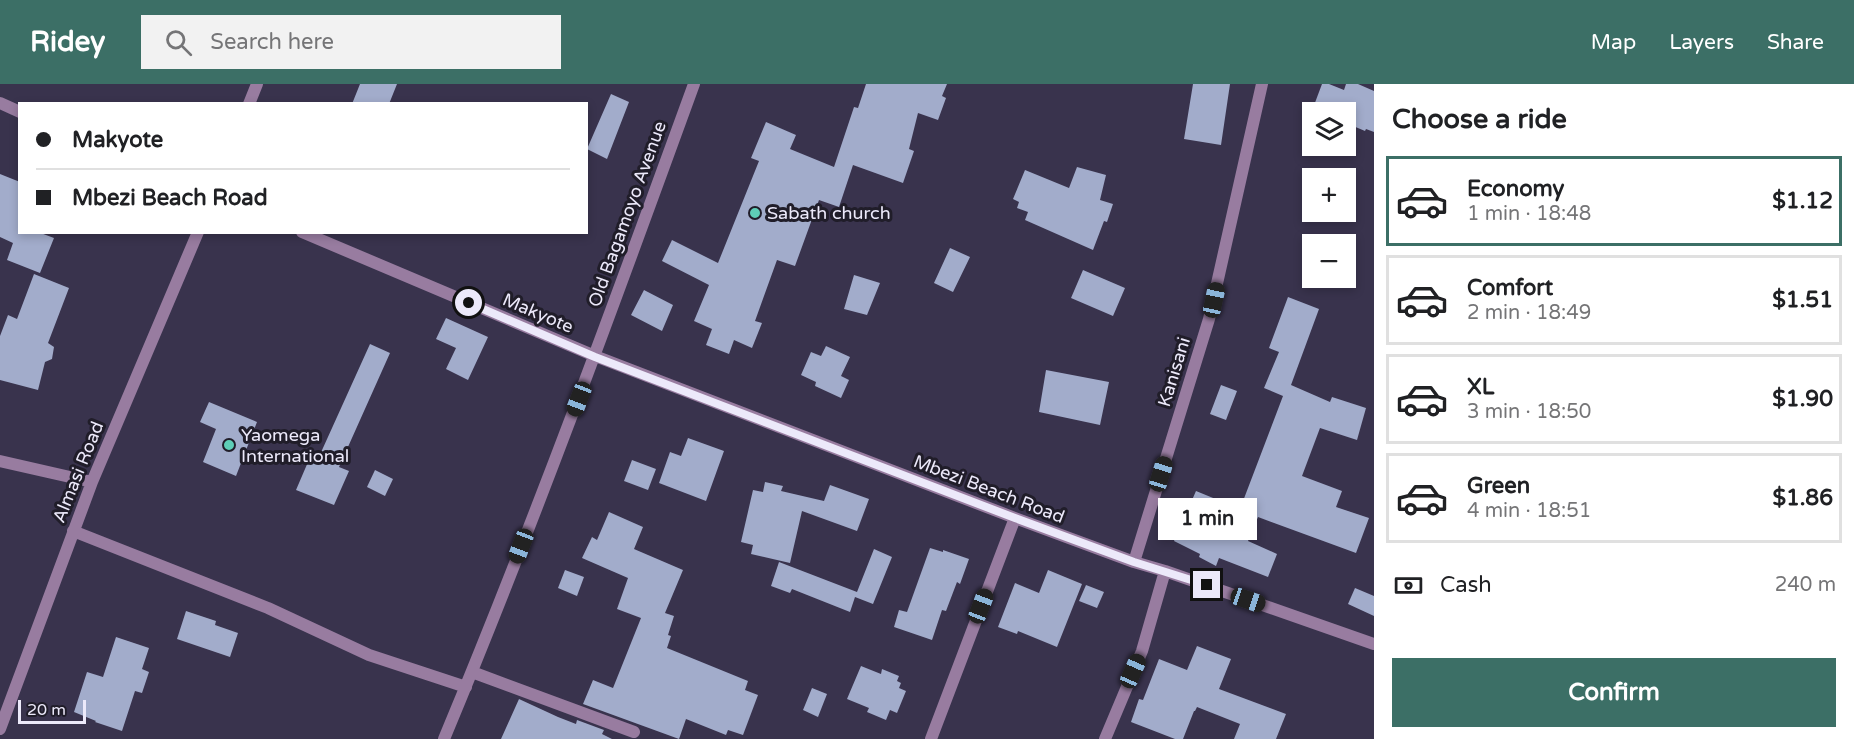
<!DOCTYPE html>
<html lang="en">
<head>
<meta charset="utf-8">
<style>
  :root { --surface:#fff; --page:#f2f2f2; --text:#202124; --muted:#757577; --line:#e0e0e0; --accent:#3c6f66 }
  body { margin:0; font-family:"Varela Round",sans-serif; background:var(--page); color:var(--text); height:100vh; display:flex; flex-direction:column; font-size:22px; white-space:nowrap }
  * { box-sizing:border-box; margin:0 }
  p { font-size:20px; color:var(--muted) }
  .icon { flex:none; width:33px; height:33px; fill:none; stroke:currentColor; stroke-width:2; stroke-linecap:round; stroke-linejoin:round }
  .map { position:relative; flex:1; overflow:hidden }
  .side { display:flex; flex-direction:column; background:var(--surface); width:480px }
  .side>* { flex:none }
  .banner { position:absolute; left:18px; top:18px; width:570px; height:132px; border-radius:0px; box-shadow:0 3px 9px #0003; display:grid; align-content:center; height:132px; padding:0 18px; background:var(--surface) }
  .buttons { position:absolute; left:1302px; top:18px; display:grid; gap:12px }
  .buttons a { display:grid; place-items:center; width:54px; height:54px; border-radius:0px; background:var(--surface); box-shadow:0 3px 9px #0003; font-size:30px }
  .scale { position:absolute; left:18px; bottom:15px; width:68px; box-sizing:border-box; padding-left:6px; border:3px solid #ece9fa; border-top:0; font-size:16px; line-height:21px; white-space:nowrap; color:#ece9fa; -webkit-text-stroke:4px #201d29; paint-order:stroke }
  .end { position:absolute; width:27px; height:27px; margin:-14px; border:8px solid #ece9fa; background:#111; box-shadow:0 0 0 3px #111 }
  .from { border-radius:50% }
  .bubble { position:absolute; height:42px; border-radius:0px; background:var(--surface); box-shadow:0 3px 9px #0003; font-size:20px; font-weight:800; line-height:42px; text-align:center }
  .car { position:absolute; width:18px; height:36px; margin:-18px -9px; border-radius:8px; box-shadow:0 0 4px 2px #0007; background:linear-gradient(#222 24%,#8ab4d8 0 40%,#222 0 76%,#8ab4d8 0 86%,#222 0) }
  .banner b { display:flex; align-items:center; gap:21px; height:57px; font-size:22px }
  .banner b+b { border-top:2px solid var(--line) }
  .banner i { width:15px; height:15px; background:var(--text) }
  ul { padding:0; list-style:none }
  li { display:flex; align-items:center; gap:18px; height:90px; margin:0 12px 9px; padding:0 6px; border:3px solid var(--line); border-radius:0px }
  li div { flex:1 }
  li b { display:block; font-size:22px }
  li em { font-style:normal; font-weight:800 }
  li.on { border-color:var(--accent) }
  li>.icon { width:54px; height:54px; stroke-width:1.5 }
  h2 { padding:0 18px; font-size:27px; line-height:72px }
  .pay { display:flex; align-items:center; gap:15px; height:66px; padding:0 18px; font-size:22px }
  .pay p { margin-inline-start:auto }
  .primary-button { display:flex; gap:12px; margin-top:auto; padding:12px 18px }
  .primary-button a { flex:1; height:69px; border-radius:0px; background:var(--accent); color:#fff; font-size:24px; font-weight:800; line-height:69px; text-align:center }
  header { display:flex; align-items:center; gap:36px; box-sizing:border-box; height:84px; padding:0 30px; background:var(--accent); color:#fff }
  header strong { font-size:28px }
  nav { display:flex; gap:33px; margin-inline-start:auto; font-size:21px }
  .search { width:420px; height:54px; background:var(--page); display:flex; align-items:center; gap:15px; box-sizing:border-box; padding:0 21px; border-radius:0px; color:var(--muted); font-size:22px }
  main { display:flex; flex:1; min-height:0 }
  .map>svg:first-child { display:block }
  .building { fill:#a2accb }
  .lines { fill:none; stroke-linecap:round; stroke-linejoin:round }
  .street { stroke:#987ca0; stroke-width:12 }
  .route { stroke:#ece9fa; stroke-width:8 }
  .poi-dot { fill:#5eceb7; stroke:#201d29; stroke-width:2 }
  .labels { text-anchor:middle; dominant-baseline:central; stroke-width:6; stroke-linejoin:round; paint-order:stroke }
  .poi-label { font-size:18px; fill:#ece9fa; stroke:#201d29; text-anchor:start }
  .street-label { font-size:18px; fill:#ece9fa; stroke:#201d29 }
</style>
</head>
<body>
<header>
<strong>Ridey</strong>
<div class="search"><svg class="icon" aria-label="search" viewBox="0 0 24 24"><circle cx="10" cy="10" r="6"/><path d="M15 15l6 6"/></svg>Search here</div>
<nav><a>Map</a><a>Layers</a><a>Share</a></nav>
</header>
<main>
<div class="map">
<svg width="1374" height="655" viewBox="0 0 1374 655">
  <rect width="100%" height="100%" fill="#39334d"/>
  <!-- building -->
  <path class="building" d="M360 0H397L389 20H352Z
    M866 0H947L942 12 946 14 938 36 918 29 909 65 914 67 903 99 853 81 839 123 819 116 795 182 777 176 755 237 762 239 752 264 734 256 729 270 706 261 712 245 694 237 709 201 662 177 672 156 718 179 759 77 751 74 766 38 796 51 790 65 834 83 854 23 858 24Z
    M1193 0H1230L1221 61 1184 55Z
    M1322 0H1329L1344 6 1346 0H1358L1374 7V48L1366 45 1365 47 1346 39V28H1324L1313 24Z
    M611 10 629 18 607 75 587 65Z
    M1077 83 1106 91 1100 116 1113 120 1107 138 1104 137 1093 166 1025 136 1028 128 1017 124 1019 118 1013 115 1025 86 1069 104Z
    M0 90 20 98V148H38L54 154 40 189 7 176 13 159 0 153Z
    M950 164 970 173 953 208 934 199Z
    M1083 186 1125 204 1113 232 1071 214Z
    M34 190 69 204 48 259 54 263 52 275 45 278 38 306 0 296V252L8 231 17 235Z
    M854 191 880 199 867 231 844 225Z
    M644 206 673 221 662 247 631 231Z
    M1288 213 1319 225 1291 301 1330 318 1332 313 1366 324 1357 356 1320 344 1302 392 1342 407 1336 423 1369 434 1356 469 1258 433 1248 457 1277 470 1268 493 1219 474 1216 482 1199 473 1200 470 1174 457 1196 407 1240 425 1283 312 1264 304 1279 268 1269 264Z
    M446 234 488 253 468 296 446 285 456 264 436 255Z
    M370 260 390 269 339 383 349 387 334 421 296 406 311 371 318 375Z
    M826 262 850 273 841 292 849 296 841 314 815 302 816 298 801 291 811 268 821 272Z
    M1046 286 1109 298 1100 341 1039 328Z
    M1221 301 1237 307 1226 336 1210 330Z
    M209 318 257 338 236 392 203 378 216 345 200 338Z
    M688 354 724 367 706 417 659 399 670 368 681 372Z
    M632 376 656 385 648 406 624 397Z
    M375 386 393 395 385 412 367 403Z
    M765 398 783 402 781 407 824 417 830 401 869 415 857 447 802 427 790 479 751 470 753 461 741 458 753 406 763 408Z
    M609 428 643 443 634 465 683 486 665 529 674 532 668 551 671 552 667 564 748 597 745 606 758 611 743 651 728 646 726 651 686 635 679 655 583 620 593 596 613 604 641 534 617 525 628 494 582 474 592 453 597 456Z
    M930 464 943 468V466L969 475 960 500 957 498 946 527 942 526 932 556 894 543 899 526 907 528Z
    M874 465 892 473 873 520 855 513 850 528 792 505 790 509 771 502 779 478 857 508Z
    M565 486 584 493 577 512 558 504Z
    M1048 486 1082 500 1057 563 1018 547 1017 550 998 543 1015 499 1039 509Z
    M1086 501 1104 508 1097 524 1079 517Z
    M1355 504 1374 512V532L1348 520Z
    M186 527 216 537 215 541 238 549 230 573 177 555Z
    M116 553 149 564 142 585 149 588 142 609 135 607 122 647 95 638 96 637 74 628 87 588 103 593Z
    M1197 562 1231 575 1219 605 1286 630 1276 655H1234L1240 640 1197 623 1195 627H1194L1183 655H1175L1131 638 1139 615 1143 616 1159 575 1187 586Z
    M861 582 881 590 882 585 899 592 897 597 901 599 899 604 906 607 897 629 890 626 886 636 867 628 869 624 847 615Z
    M812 604 827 610 818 633 803 626Z
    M519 615 558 633 576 640 577 636 604 646 602 650 612 655H501Z"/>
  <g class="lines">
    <!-- street -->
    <path class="street" d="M0 19 20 28
      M249 20 257 0
      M302 148 595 272 1015 434 1134 478 1165 487 1374 560
      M0 377 92 398
      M73 447 268 524 369 571 466 603
      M1134 478 1209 235 1262 0
      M472 588 634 648
      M0 645 92 398 198 148
      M444 655C534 439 614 220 694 0
      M931 655 1015 434
      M1105 655 1142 567 1165 487"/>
  </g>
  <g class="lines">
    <!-- route -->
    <path class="route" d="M469 219 595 273 1015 434 1134 478 1207 501"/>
  </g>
  <!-- markers -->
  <g class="poi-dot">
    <circle cx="755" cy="129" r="6"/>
    <circle cx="229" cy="361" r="6"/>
  </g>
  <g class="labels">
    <!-- poi labels -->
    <g class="poi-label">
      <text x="767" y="129">Sabath church</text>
      <text x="241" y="351">Yaomega<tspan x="241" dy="21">International</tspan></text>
    </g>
    <!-- street labels -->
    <g class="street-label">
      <text transform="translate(627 130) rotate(-70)">Old Bagamoyo Avenue</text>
      <text transform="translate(538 229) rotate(23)">Makyote</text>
      <text transform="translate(1174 288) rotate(-73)">Kanisani</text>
      <text transform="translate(78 388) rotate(-68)">Almasi Road</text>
      <text transform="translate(989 405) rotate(21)">Mbezi Beach Road</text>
    </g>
  </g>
</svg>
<div class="buttons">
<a><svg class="icon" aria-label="layers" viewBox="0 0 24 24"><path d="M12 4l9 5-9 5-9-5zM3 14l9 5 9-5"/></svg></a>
<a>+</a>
<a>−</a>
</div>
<div class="scale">20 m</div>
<i class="end from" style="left:469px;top:219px"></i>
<i class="end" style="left:1207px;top:501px"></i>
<div class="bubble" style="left:1158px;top:414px;width:99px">1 min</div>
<i class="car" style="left:1214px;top:216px;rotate:12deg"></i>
<i class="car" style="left:579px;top:315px;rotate:201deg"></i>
<i class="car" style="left:1161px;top:390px;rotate:17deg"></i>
<i class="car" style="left:521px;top:462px;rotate:201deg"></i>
<i class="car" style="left:1248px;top:516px;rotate:109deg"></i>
<i class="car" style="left:981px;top:522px;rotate:21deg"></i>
<i class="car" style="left:1133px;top:587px;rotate:24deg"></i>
<div class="banner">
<b><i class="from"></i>Makyote</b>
<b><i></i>Mbezi Beach Road</b>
</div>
</div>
<section class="side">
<h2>Choose a ride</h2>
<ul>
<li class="on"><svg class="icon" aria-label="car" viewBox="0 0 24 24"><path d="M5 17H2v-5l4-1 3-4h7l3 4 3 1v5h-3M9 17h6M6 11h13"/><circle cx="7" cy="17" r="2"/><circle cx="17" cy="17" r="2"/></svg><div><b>Economy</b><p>1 min · 18:48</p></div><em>$1.12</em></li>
<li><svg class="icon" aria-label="car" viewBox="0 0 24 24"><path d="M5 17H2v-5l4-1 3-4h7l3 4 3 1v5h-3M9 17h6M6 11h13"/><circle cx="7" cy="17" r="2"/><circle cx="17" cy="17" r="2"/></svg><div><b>Comfort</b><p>2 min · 18:49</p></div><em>$1.51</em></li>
<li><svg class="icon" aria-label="car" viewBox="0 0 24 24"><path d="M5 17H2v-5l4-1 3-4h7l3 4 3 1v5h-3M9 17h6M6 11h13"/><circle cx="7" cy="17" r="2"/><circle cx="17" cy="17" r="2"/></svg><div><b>XL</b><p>3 min · 18:50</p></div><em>$1.90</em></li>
<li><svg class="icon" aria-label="car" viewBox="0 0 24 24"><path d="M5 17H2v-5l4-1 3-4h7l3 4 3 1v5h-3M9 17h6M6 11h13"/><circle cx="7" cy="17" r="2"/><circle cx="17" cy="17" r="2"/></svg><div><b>Green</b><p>4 min · 18:51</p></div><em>$1.86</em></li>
</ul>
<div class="pay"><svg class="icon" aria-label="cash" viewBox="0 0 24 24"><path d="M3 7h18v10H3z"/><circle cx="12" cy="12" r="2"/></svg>Cash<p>240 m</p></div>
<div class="primary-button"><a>Confirm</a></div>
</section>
</main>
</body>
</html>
